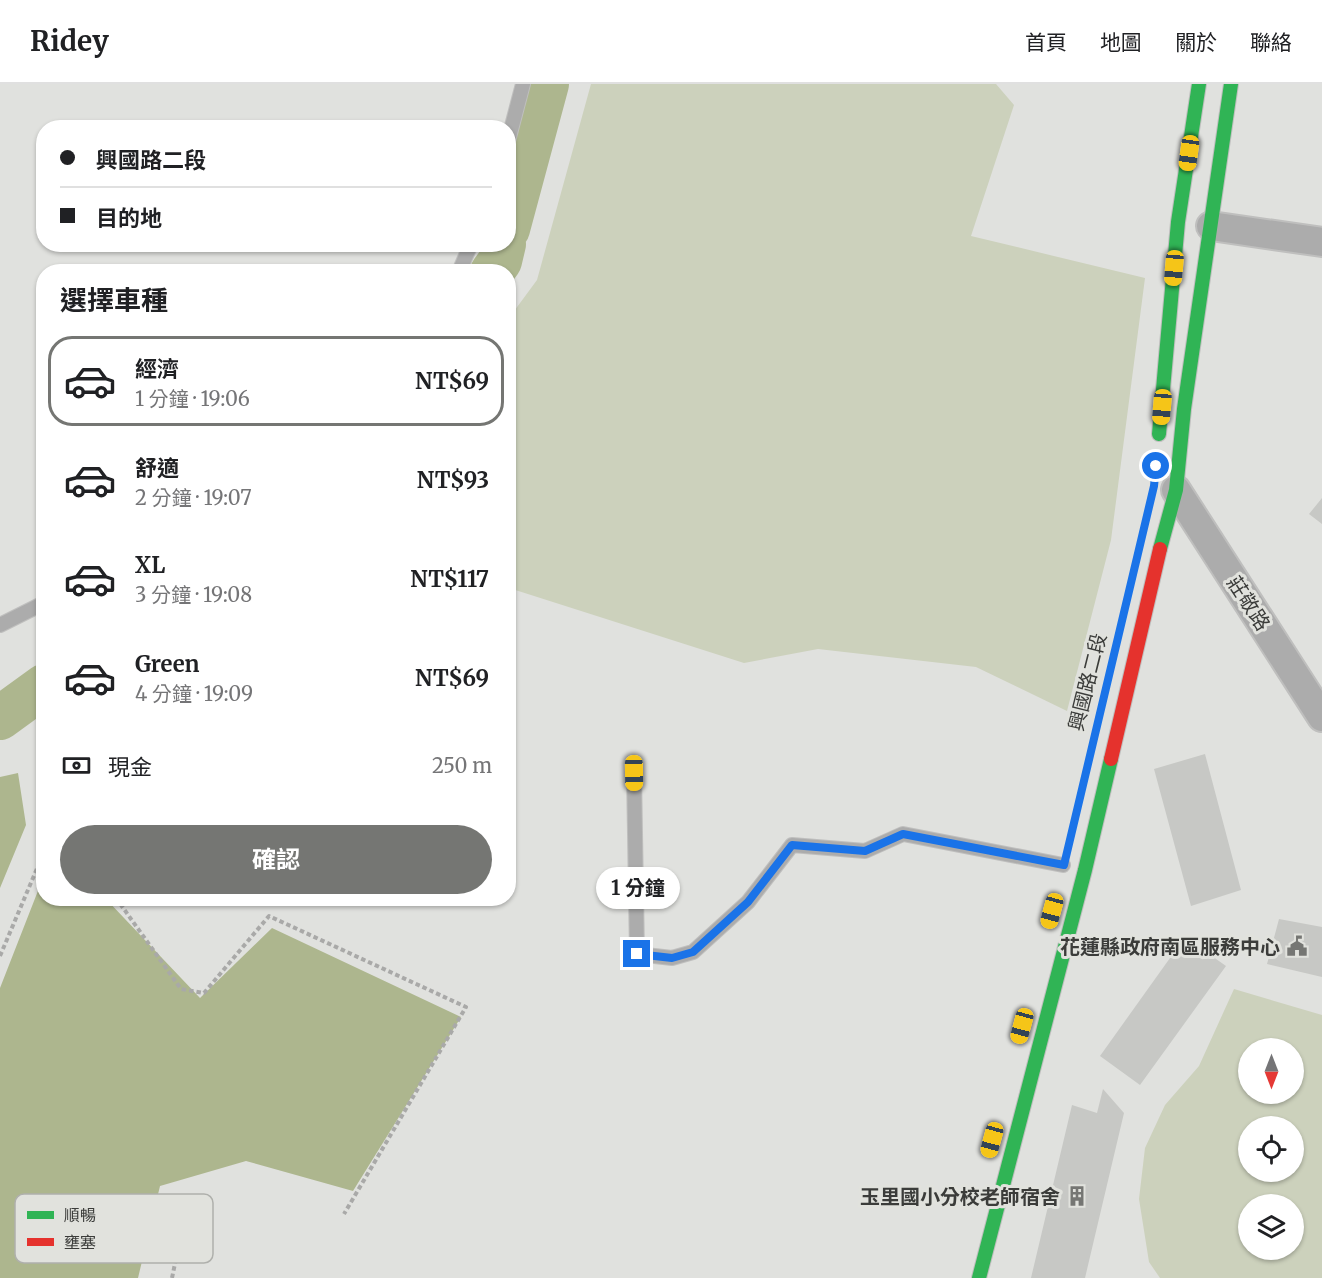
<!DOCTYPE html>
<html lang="zh-TW">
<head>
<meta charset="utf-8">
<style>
  :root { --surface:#fff; --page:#f2f2f2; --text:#202124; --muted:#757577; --line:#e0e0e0; --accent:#757673 }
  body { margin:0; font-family:Merriweather,"Noto Sans TC",serif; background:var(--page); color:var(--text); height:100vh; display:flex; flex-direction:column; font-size:22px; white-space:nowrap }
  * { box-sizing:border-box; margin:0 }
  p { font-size:20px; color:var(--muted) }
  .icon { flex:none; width:33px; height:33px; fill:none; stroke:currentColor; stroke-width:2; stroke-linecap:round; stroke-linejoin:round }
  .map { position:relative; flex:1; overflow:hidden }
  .side { position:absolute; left:36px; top:180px; width:480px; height:642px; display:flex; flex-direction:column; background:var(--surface); border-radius:24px; box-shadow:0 2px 4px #0004 }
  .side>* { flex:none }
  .hud { position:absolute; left:36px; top:36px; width:480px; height:132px; border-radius:24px; box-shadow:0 2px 4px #0004; display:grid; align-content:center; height:132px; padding:0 24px; background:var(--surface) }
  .needle { width:39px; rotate:180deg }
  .fabs { position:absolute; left:1238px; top:954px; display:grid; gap:12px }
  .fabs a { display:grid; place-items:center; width:66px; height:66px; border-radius:50%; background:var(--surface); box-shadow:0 2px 4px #0004; font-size:30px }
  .end { position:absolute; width:27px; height:27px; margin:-14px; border:8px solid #1a73e8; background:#fff; box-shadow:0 0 0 3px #fff }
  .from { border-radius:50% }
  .bubble { position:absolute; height:42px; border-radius:21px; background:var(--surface); box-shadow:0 2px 4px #0004; font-size:20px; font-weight:700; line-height:42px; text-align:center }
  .car { position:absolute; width:18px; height:36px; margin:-18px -9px; border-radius:8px; box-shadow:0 0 4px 2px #0007; background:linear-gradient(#f5c518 24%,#345 0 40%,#f5c518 0 76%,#345 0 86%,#f5c518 0) }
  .hud b { display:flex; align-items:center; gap:21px; height:57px; font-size:22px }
  .hud b+b { border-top:2px solid var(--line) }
  .hud i { width:15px; height:15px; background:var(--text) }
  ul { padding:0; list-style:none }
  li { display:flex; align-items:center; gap:18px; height:90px; margin:0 12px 9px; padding:0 12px; border:3px solid transparent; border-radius:24px }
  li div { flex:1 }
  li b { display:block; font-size:22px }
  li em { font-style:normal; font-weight:700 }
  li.active { border-color:var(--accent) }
  li>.icon { width:54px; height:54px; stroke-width:1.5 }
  h2 { padding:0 24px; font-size:27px; line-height:72px }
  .pay { display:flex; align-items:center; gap:15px; height:66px; padding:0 24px; font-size:22px }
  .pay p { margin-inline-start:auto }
  .cta { display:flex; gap:12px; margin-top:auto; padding:12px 24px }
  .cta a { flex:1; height:69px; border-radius:36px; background:var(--accent); color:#fff; font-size:24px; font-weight:700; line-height:69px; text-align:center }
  header { display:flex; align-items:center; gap:36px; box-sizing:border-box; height:84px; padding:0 30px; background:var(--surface); border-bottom:2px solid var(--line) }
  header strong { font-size:28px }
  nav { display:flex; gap:33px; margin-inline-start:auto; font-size:21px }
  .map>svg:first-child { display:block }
  .green { fill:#ccd1bc; fill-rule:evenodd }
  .water { fill:#adb68e }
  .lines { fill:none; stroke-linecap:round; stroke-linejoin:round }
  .river { stroke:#adb68e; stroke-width:44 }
  .building { fill:#c7c8c5 }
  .lane-casing { stroke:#bfbfbe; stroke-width:16 }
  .street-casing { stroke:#bfbfbe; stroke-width:32 }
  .fast-casing { stroke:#bfbfbe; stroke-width:16 }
  .jam-casing { stroke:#bfbfbe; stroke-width:16 }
  .path { stroke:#a9a9a8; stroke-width:4; stroke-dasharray:4.5 3; stroke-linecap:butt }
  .lane { stroke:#acacac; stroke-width:14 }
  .street { stroke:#acacac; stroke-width:28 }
  .fast { stroke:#30b455; stroke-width:14 }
  .jam { stroke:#e5322d; stroke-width:14 }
  .route { stroke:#1a73e8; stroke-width:8 }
  .labels { text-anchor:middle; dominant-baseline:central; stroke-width:6; stroke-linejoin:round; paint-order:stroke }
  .street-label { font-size:20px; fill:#3b3c3a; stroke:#e1e2dd }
  .poi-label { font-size:20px; font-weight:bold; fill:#3b3c3a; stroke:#e1e2dd; text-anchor:end }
  .key { fill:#e1e2dd; stroke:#afb0ac; stroke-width:1.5 }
  .key-label { font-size:16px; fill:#3b3c3a }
</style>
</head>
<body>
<header>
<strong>Ridey</strong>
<nav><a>首頁</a><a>地圖</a><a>關於</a><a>聯絡</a></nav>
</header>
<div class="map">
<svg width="1322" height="1194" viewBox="0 0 1322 1194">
  <rect width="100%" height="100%" fill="#e0e1de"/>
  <!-- green -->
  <path class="green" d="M591 0H996L1014 21 971 152 1145 194 1111 456 1067 627 976 583 818 565 744 579 509 504V234L537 196Z
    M1234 905 1322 931V1194H1160L1149 1178 1139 1115 1145 1064 1165 1021 1199 982ZM1248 964H1293V1010H1248ZM1248 1042H1293V1088H1248ZM1248 1120H1293V1166H1248Z"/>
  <!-- water -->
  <path class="water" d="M18 689 26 741 0 804V693Z
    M43 794 44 814 106 815 200 914 272 844 461 933 353 1107 246 1077 160 1102 138 1194H0V904Z"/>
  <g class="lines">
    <!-- river -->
    <path class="river" d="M508 145 547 0
      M492 188 500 177 504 160
      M0 634 44 602"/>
  </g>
  <!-- building -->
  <path class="building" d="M1322 414V440L1309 430Z
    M1205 670 1241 806 1191 822 1154 685Z
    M1279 835 1322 843V893L1267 880Z
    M1185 853 1226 882 1140 1001 1100 972Z
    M1103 1005 1124 1029 1085 1194H1031L1072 1021 1097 1029Z"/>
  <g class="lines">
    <!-- lane casing -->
    <g class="lane-casing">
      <path id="lane" d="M508 57 523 0
        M459 188 471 160
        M0 541 44 519
        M634 689 637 870 672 874 693 868 748 818 792 761 865 767 903 750 1063 781"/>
    </g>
    <!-- street casing -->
    <g class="street-casing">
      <path id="street" d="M1211 142 1322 158
        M1176 406 1322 633"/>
    </g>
    <!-- fast casing -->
    <g class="fast-casing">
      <path id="fast" d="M1159 350 1178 138 1199 0
        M1160 465 1176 406 1184 325 1231 0
        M979 1194 1085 786 1111 675"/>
    </g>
    <!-- jam casing -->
    <g class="jam-casing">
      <path id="jam" d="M1111 675 1160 465"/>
    </g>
    <!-- path -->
    <path class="path" d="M116 814 181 905 204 909 269 832 466 923 344 1130
      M0 872 44 768
      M172 1194 188 1117"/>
    <!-- lane -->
    <use href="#lane" class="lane"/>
    <!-- street -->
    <use href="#street" class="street"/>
    <!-- fast -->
    <use href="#fast" class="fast"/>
    <!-- jam -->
    <use href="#jam" class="jam"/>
  </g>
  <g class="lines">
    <!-- route -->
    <path class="route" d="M637 870 672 874 693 868 748 818 792 761 865 767 903 750 1064 781 1154 402 1156 382"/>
  </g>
  <!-- icons -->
  <defs>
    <g id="civic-bare" transform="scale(1.62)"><path d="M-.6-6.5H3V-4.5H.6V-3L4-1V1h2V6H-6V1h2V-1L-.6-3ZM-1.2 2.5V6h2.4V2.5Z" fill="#757673" stroke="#e1e2dd" stroke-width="2.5" paint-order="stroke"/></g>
    <g id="building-bare" transform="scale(1.62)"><path d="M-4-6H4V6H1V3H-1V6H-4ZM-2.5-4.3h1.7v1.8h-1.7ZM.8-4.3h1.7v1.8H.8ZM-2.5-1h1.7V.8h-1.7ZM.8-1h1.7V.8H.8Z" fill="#757673" stroke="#e1e2dd" stroke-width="2.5" paint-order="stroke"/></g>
  </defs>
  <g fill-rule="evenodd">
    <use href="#civic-bare" x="1297" y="862"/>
    <use href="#building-bare" x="1077" y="1112"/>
  </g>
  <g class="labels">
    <!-- street labels -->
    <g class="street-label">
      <text transform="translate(1249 519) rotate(57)">莊敬路</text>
      <text transform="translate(1087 598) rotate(-76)">興國路二段</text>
    </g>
    <!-- poi labels -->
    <g class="poi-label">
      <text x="1280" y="862">花蓮縣政府南區服務中心</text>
      <text x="1060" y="1112">玉里國小分校老師宿舍</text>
    </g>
  </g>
  <!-- legend -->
  <rect x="15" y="1110" width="198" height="69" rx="9" class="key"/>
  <rect x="27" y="1127" width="27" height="8" fill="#30b455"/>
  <rect x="27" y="1154" width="27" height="8" fill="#e5322d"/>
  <g class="key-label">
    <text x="64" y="1137">順暢</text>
    <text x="64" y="1164">壅塞</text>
  </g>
</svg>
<div class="fabs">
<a><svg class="needle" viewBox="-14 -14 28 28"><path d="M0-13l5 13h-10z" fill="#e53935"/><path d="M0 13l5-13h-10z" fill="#757577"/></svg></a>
<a><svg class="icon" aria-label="locate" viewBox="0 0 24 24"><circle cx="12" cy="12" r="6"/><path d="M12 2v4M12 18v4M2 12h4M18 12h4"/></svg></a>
<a><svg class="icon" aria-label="layers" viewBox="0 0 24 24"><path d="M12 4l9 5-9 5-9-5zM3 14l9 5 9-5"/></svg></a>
</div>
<i class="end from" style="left:1156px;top:382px"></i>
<i class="end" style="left:637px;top:870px"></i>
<div class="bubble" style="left:596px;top:783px;width:84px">1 分鐘</div>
<i class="car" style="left:1189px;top:69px;rotate:188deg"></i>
<i class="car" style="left:1174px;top:184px;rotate:185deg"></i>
<i class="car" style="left:1162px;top:323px;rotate:185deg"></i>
<i class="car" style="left:634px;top:689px;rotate:179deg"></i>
<i class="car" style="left:1052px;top:827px;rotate:195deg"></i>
<i class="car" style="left:1022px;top:942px;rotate:195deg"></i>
<i class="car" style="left:992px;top:1056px;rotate:195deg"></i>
<div class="hud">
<b><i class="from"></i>興國路二段</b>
<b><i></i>目的地</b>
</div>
<section class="side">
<h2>選擇車種</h2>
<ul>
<li class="active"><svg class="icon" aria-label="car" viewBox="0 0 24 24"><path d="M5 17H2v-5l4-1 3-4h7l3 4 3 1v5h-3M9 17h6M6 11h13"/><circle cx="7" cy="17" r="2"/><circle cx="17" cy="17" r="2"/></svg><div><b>經濟</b><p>1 分鐘 · 19:06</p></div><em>NT$69</em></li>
<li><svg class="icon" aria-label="car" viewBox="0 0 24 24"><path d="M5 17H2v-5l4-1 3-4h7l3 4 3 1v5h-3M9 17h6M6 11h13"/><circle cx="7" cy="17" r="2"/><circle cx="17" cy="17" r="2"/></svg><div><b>舒適</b><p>2 分鐘 · 19:07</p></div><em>NT$93</em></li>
<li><svg class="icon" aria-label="car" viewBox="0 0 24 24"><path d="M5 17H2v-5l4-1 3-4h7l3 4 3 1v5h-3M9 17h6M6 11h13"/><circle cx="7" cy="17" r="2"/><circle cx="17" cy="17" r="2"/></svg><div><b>XL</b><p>3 分鐘 · 19:08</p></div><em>NT$117</em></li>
<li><svg class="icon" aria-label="car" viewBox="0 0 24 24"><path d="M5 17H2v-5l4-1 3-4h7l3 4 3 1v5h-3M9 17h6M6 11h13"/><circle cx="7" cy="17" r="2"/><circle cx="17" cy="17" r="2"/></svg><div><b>Green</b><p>4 分鐘 · 19:09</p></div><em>NT$69</em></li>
</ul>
<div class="pay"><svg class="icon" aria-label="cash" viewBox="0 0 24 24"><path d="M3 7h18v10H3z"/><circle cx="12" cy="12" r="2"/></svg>現金<p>250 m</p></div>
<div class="cta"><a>確認</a></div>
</section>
</div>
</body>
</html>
